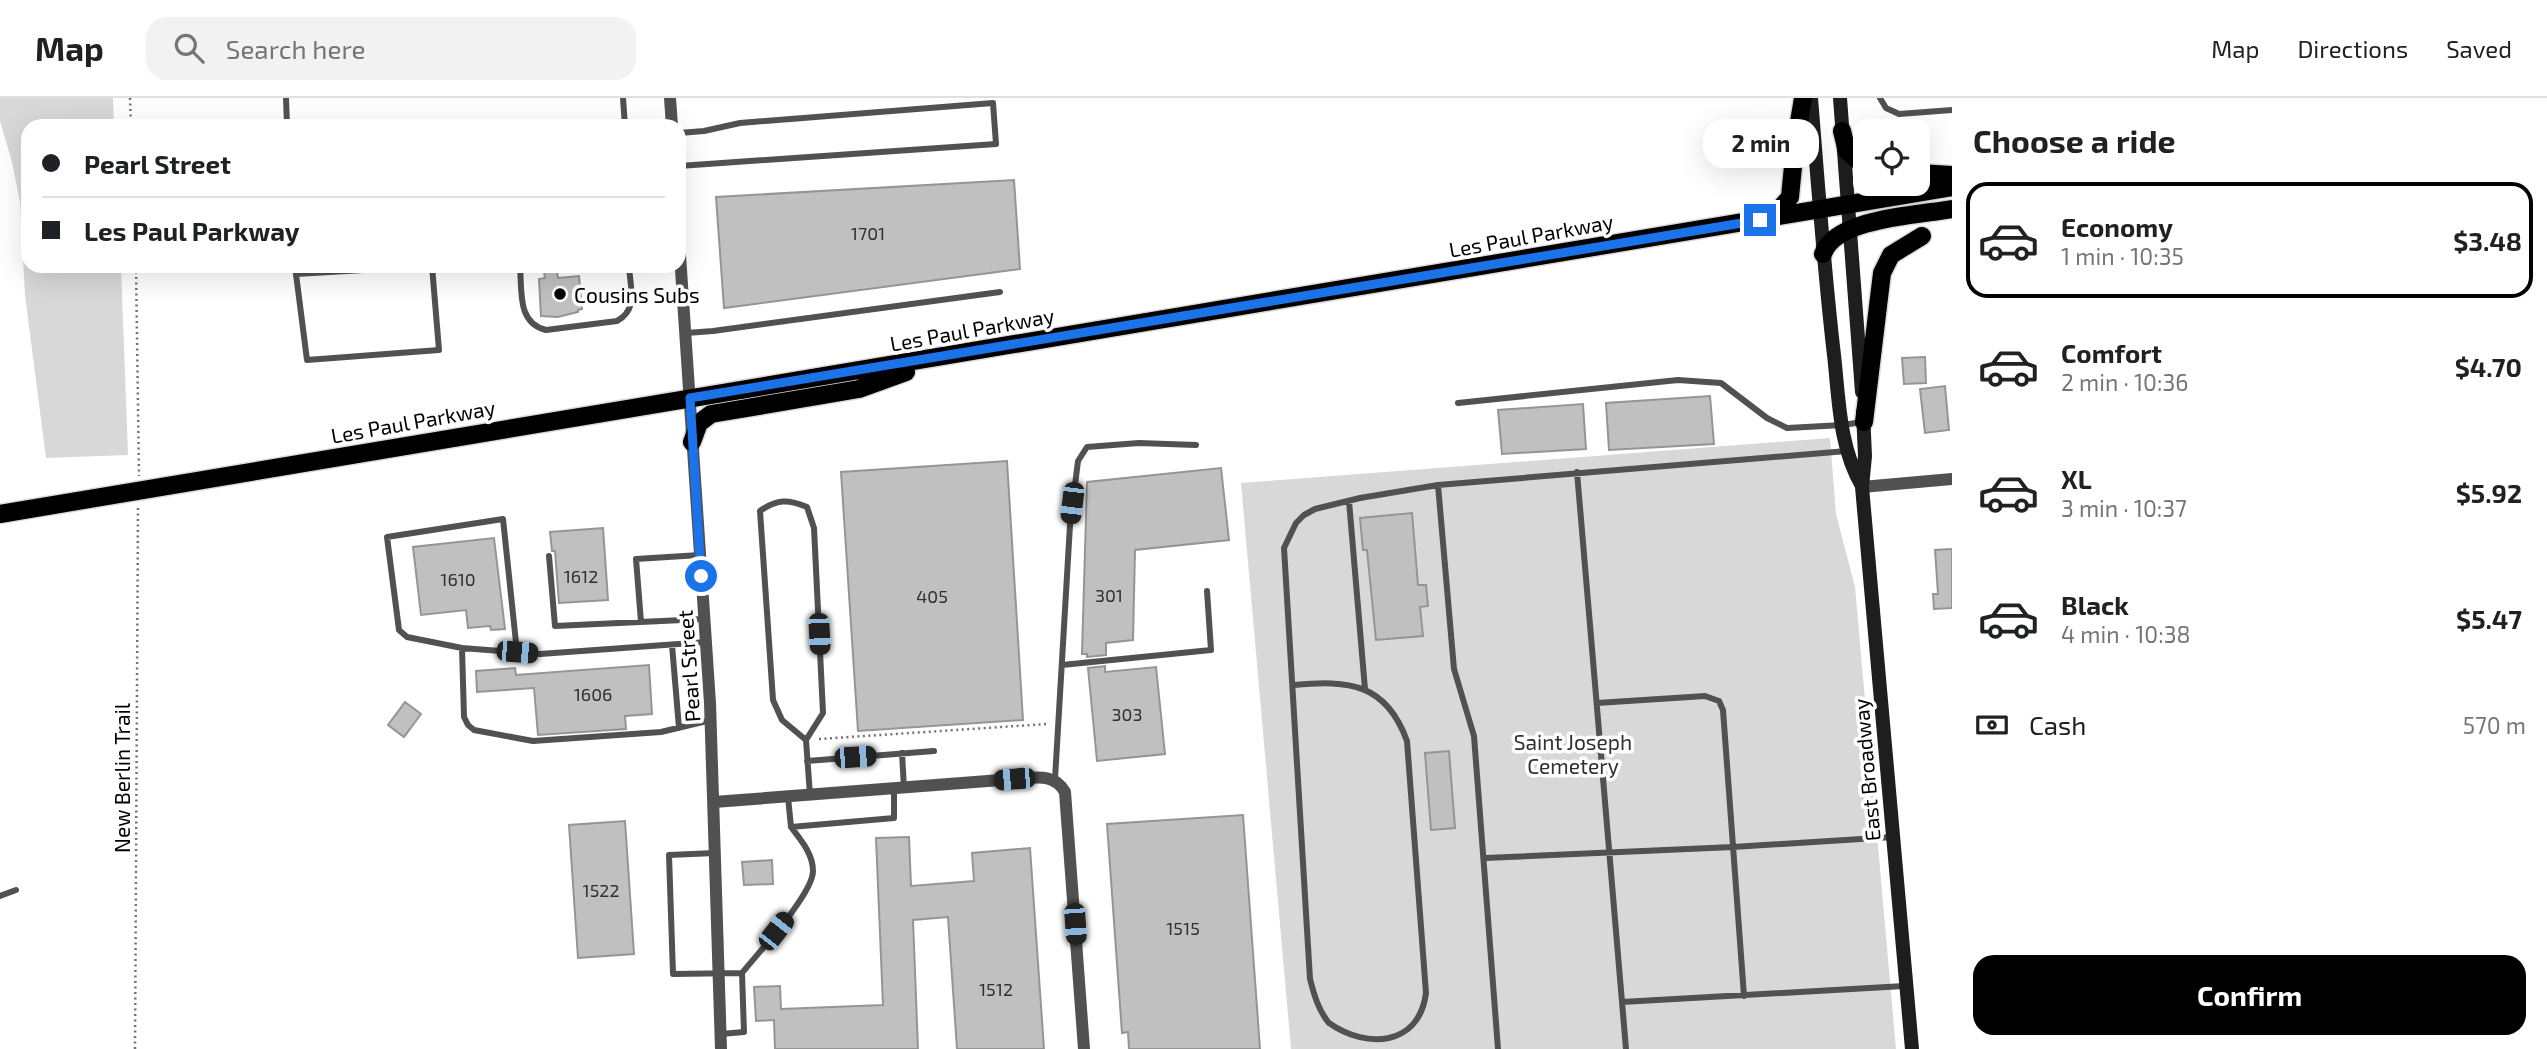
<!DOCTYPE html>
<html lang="en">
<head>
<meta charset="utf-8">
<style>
  :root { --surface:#fff; --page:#f2f2f2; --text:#202124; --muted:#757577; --line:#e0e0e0; --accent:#000 }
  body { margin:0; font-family:"Exo 2",sans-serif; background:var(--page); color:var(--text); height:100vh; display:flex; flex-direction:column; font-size:26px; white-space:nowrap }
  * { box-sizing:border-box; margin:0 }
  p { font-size:23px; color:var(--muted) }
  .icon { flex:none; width:38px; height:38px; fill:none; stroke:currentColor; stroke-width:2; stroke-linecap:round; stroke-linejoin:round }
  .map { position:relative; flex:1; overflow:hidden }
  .sheet { display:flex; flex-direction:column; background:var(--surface); width:595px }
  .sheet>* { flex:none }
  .top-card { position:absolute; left:21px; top:21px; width:665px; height:154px; border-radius:21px; box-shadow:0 7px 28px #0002; display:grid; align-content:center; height:154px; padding:0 21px; background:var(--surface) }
  .buttons { position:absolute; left:1853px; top:21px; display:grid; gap:14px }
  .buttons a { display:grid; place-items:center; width:77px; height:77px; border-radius:14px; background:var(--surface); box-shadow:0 7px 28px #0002; font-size:35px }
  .end { position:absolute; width:32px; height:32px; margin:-16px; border:9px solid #1a73e8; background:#fff; box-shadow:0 0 0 4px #fff }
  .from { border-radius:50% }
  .bubble { position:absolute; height:49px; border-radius:21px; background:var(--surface); box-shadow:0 7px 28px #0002; font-size:23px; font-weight:700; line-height:49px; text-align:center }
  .car { position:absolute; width:21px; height:42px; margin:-21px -10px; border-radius:9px; box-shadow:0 0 5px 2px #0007; background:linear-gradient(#222 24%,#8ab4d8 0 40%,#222 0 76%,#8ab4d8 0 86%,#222 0) }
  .top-card b { display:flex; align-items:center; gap:24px; height:66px; font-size:26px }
  .top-card b+b { border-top:2px solid var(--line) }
  .top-card i { width:18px; height:18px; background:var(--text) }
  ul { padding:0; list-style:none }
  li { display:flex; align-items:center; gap:21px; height:116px; margin:0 14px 10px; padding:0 7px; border:4px solid transparent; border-radius:21px }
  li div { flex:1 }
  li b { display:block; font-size:26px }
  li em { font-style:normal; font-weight:700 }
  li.selected { border-color:var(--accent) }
  li>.icon { width:63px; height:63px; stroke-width:1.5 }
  h2 { padding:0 21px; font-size:32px; line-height:84px }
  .pay { display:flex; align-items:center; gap:18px; height:77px; padding:0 21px; font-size:26px }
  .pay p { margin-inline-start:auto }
  .action { display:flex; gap:14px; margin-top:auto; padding:14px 21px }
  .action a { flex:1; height:80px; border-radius:21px; background:var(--accent); color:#fff; font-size:28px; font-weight:700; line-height:80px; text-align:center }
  header { display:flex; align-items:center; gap:42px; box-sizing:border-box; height:98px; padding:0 35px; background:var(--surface); border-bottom:2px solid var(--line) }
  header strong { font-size:33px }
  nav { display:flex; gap:38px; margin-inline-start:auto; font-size:24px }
  .search { width:490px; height:63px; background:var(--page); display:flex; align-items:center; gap:18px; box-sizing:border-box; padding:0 24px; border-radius:21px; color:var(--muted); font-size:26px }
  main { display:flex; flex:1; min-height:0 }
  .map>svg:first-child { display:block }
  .green { fill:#d8d8d8 }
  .building { fill:#c0c0c0; stroke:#959595; stroke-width:2 }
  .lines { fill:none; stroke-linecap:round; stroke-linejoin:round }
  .primary-casing { stroke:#dbdbdb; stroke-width:21 }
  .path { stroke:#737373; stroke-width:2.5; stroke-dasharray:2 3.5; stroke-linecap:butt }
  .service { stroke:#515151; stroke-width:6 }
  .minor { stroke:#515151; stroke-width:12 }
  .secondary { stroke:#1e1e1e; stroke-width:14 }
  .primary { stroke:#000; stroke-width:18 }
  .route { stroke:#1a73e8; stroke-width:9 }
  .poi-dot { fill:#000; stroke:#fff; stroke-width:2.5 }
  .labels { text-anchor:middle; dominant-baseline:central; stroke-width:7; stroke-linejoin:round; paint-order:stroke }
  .number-label { font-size:18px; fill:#303030 }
  .street-label { font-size:21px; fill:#000; stroke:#fff }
  .poi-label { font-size:21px; fill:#000; stroke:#fff; text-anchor:start }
  .park-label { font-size:21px; fill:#2f2f2f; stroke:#fff }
</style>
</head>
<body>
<header>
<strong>Map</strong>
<div class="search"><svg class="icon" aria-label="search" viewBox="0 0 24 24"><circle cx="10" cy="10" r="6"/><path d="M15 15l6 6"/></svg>Search here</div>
<nav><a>Map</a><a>Directions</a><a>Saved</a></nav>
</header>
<main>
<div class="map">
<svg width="1952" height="951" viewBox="0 0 1952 951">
  <rect width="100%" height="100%" fill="#fff"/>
  <!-- green -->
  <path class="green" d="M0 0H113L114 28H28V168H121L128 357 46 360 25 197 20 104 12 64 0 23Z
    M1830 340 1836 416 1855 489 1896 951H1291L1241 385Z"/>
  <!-- building -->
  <path class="building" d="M1014 82 1020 171 724 210 716 99Z
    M557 173 558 180 579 178 582 211 578 212V214L558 219 541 218 539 181 545 180 544 174Z
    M1925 259 1926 285 1904 286 1902 260Z
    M1945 288 1949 332 1925 335 1920 291Z
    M1710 298 1714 346 1609 352 1606 305Z
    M1583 306 1586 351 1502 356 1498 312Z
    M1007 363 1023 622 858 633 841 374Z
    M1221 370 1229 442 1135 452 1133 542 1106 545V557L1087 559V556H1082L1087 384Z
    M1412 415 1418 487H1426L1428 508 1420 509 1423 538 1376 542 1367 452H1363L1360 420Z
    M603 430 608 502 559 505 555 453H552L550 434Z
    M494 440 505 531 491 532 490 528 468 530 466 512 421 517 413 449Z
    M1952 451V510L1934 511 1933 496H1938L1935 452Z
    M649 567 652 616 625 618 626 631 538 637 534 590 477 594 476 573 515 570 516 577Z
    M1105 568V574L1156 569 1165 656 1097 663 1088 570Z
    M405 604 421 616 404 639 388 627Z
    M1449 653 1455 730 1431 732 1425 655Z
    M1243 717 1260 951H1129L1128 934 1122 935 1107 726Z
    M625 723 634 856 578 860 569 727Z
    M909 739 911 788 974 783 972 755 1030 750 1044 951H957L948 819 913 822 918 951H775L774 922 756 923 754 889 780 888 781 911 883 907 876 740Z
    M772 762 773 786 744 787 742 764Z"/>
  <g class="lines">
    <!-- primary casing -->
    <g class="primary-casing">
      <path id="primary" d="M1842 33 1847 53 1866 69
        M1918 75 1952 77
        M1768 118 1778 113 1790 99 1795 48 1803 0
        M1823 156C1835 120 1919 117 1952 111
        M1864 324 1882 175 1891 157 1922 138
        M692 344 699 325 711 316 859 291 906 274
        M0 416 1952 89"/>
    </g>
    <!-- path -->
    <path class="path" d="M130 0 131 28
      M136 168 139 378
      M819 641 1047 626
      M135 951 138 409"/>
    <!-- service -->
    <path class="service" d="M286 0 287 28
      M623 0 625 28
      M1880 0 1886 10 1899 16 1952 12
      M679 35 704 33 740 25 993 5 996 46 679 68
      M295 168 296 176 307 262 439 252 432 168 296 176
      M520 168C522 193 517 225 546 232L617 223C639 211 630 190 629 168
      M686 235 713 233 1000 194
      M1458 305 1678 282 1721 285 1767 320 1787 330 1843 327 1862 324
      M1577 374 1626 951
      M1438 387 1454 571 1474 638 1498 951
      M1349 403 1365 591
      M549 458 555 528 704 521
      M641 524 636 461 700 457
      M706 544 540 556 462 550 464 619 468 627 474 632 533 643 661 634 711 622
      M672 547 679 630
      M462 550 407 539 399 532 387 439 503 421 517 554
      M1062 567 1211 552 1207 493
      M1294 587C1349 582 1386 585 1407 643L1426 895C1419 949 1366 951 1329 925 1318 912 1314 896 1310 881L1284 450 1296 425 1304 417 1315 411 1360 400 1438 387 1847 353
      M1597 605 1705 598 1719 603 1723 612 1744 898
      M806 642 823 615 814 430 807 409C788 401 777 401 760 413L773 602 782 622 806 642 810 697
      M902 655 904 690
      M807 663 934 653
      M1055 681 1070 427 1078 363 1087 349 1139 345 1196 347
      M788 699 791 729 894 720V690
      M715 755 669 757 673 876 742 875 744 934 721 936
      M1485 760 1733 749 1893 739
      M0 798 16 792
      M742 875C758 855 813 796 813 773 813 756 801 742 791 729
      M1622 904 1904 888"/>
    <!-- minor -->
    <path class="minor" d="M670 0 672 28
      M679 142 710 605 721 951
      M1862 389 1952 381
      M714 704 1014 681C1034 680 1054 674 1065 694L1084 951"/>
    <!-- secondary -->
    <path class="secondary" d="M1811 0C1818 86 1824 172 1834 257 1839 301 1839 349 1862 388
      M1840 0 1862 294
      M1863 314 1865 358 1862 389 1912 951"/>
    <!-- primary -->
    <use href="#primary" class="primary"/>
  </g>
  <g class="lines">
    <!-- route -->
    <path class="route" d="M701 478 690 300 1760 122"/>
  </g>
  <!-- markers -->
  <circle class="poi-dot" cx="560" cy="196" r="7"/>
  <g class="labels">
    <!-- number labels -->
    <g class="number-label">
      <text x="868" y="135">1701</text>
      <text x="581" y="478">1612</text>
      <text x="458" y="481">1610</text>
      <text x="1109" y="497">301</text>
      <text x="932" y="498">405</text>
      <text x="593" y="596">1606</text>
      <text x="1127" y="616">303</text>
      <text x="601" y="792">1522</text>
      <text x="1183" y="830">1515</text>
      <text x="996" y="891">1512</text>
    </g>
    <!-- street labels -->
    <g class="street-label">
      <text transform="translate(1531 137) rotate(-10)">Les Paul Parkway</text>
      <text transform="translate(972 231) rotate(-10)">Les Paul Parkway</text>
      <text transform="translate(413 323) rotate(-10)">Les Paul Parkway</text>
      <text transform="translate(688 568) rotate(-94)">Pearl Street</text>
      <text transform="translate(1866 672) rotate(-95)">East Broadway</text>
      <text transform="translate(121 680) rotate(-90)">New Berlin Trail</text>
    </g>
    <!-- poi labels -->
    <g class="poi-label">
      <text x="574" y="196">Cousins Subs</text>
    </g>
    <!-- park labels -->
    <g class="park-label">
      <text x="1573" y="643">Saint Joseph<tspan x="1573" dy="24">Cemetery</tspan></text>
    </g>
  </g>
</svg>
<div class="buttons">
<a><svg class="icon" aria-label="locate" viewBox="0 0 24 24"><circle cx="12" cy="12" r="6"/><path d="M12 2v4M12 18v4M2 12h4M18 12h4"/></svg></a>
</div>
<i class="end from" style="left:701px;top:478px"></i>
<i class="end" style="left:1760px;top:122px"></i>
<div class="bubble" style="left:1703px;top:21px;width:116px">2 min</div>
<i class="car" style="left:1072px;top:405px;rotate:187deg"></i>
<i class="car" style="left:819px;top:536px;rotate:177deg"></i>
<i class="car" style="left:517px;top:554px;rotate:95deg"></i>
<i class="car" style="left:855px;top:659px;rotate:86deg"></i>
<i class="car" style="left:1014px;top:681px;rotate:265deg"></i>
<i class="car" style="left:1075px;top:826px;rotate:176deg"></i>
<i class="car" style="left:776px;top:833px;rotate:38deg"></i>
<div class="top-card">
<b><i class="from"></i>Pearl Street</b>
<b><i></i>Les Paul Parkway</b>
</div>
</div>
<section class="sheet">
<h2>Choose a ride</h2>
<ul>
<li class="selected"><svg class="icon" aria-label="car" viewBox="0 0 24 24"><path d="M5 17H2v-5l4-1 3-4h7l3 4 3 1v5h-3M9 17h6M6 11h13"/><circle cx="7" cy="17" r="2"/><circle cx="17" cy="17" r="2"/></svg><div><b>Economy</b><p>1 min · 10:35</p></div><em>$3.48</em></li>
<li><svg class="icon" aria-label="car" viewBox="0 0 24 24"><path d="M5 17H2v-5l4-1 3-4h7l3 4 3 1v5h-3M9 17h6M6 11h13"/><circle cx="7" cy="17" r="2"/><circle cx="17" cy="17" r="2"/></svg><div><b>Comfort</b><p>2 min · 10:36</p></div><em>$4.70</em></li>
<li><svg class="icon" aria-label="car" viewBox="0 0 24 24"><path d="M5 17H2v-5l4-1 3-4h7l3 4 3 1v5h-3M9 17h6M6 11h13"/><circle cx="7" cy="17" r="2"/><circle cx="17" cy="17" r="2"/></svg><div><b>XL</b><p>3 min · 10:37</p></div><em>$5.92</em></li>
<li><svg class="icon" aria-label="car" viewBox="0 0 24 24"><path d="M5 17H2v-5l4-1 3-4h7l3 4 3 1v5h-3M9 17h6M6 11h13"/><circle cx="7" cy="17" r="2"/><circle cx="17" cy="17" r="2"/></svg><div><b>Black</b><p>4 min · 10:38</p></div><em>$5.47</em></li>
</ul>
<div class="pay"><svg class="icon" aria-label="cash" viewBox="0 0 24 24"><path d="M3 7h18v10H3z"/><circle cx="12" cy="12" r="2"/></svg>Cash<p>570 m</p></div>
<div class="action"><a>Confirm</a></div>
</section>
</main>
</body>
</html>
